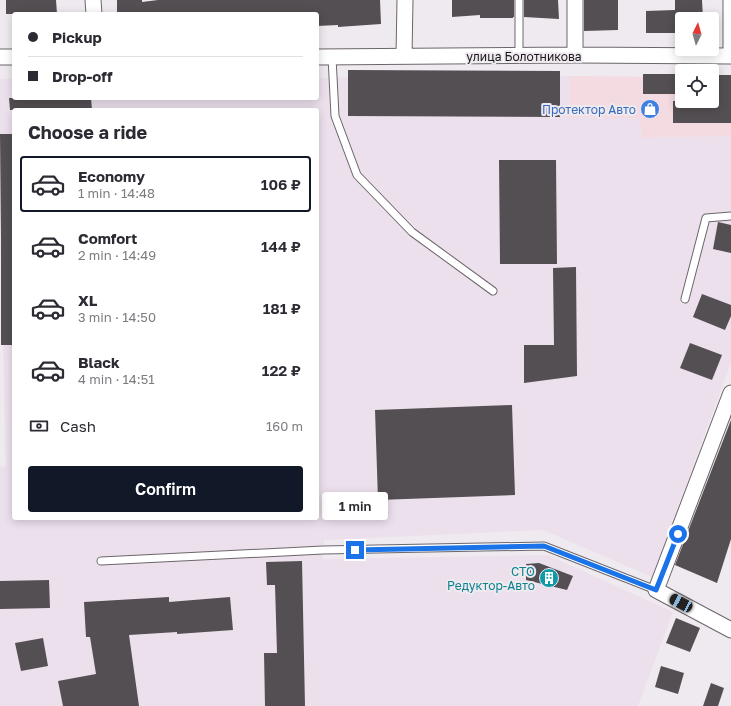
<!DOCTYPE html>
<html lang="en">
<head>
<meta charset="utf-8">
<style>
  :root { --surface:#fff; --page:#f7f7f7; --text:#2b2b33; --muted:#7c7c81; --line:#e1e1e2; --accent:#111827 }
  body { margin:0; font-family:"Golos Text",sans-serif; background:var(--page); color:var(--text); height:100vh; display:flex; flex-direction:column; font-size:15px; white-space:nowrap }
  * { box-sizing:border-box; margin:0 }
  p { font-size:13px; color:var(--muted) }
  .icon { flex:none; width:22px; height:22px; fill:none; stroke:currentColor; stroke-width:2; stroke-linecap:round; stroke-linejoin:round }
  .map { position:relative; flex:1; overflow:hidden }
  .details { position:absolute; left:12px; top:108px; width:307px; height:412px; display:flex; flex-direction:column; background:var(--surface); border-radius:4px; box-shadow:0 2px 10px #0003 }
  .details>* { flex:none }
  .banner { position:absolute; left:12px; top:12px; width:307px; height:88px; border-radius:4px; box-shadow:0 2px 10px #0003; display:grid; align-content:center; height:88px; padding:0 16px; background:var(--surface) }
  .needle { width:26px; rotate:5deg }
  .controls { position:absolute; left:675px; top:12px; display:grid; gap:8px }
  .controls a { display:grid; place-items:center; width:44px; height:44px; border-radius:4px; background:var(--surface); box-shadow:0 2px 10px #0003; font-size:20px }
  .end { position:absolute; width:18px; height:18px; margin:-9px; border:5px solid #1a73e8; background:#fff; box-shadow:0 0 0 2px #fff }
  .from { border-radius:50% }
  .bubble { position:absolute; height:28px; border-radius:4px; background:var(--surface); box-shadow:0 2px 10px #0003; font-size:13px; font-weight:600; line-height:28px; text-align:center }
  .car { position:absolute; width:12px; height:24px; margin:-12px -6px; border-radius:5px; box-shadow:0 0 3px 1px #0007; background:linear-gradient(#222 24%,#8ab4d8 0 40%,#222 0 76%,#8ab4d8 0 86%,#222 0) }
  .banner b { display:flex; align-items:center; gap:14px; height:38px; font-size:15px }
  .banner b+b { border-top:1px solid var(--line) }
  .banner i { width:10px; height:10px; background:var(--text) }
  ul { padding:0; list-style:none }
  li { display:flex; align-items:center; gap:12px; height:56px; margin:0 8px 6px; padding:0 8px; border:2px solid transparent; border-radius:4px }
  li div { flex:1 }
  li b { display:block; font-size:15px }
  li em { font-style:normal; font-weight:600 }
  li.current { border-color:var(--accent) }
  li>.icon { width:36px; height:36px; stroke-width:1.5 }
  h2 { padding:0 16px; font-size:18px; line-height:48px }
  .pay { display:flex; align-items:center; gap:10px; height:44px; padding:0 16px; font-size:15px }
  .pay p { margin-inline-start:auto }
  .action { display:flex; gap:8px; margin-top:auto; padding:8px 16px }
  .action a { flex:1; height:46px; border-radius:4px; background:var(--accent); color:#fff; font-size:16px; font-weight:600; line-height:46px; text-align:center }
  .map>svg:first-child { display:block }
  .commercial { fill:#f4dae1 }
  .built { fill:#ece0ec; fill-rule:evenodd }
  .building { fill:#544f53 }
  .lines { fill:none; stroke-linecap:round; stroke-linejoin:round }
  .service-casing { stroke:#6c666b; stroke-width:9 }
  .minor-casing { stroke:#6c666b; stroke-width:17 }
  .service { stroke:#fff; stroke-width:7 }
  .minor { stroke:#fff; stroke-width:15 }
  .route { stroke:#1a73e8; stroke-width:5 }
  .labels { text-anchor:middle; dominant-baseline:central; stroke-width:4; stroke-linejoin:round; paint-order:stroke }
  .street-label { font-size:12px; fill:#1a181a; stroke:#efeaef }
  .shop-label { font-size:12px; fill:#366cbe; stroke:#efeaef; text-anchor:end }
  .culture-label { font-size:12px; fill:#0d838f; stroke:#efeaef; text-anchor:end }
</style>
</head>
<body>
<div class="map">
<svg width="731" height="706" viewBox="0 0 731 706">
  <rect width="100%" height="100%" fill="#efeaef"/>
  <!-- commercial -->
  <path class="commercial" d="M570 76 682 77V101H712L731 77V136L642 138 639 119 584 117 569 119Z"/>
  <!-- built -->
  <path class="built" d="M570 76 569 119 584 117 639 119 642 138 731 136V363L652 577 543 530 324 540 323 559 548 555 673 612 638 706H0V467L6 466 0 233V79H14V98H317V78ZM14 110H317V518H14Z"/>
  <!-- building -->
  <path class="building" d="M6 0H56L57 14H6Z
    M117 0H142V2L158 0H380L381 24 338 27V25L317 26V14H117Z
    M452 0H514V17H513V18H480V15L452 17Z
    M524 0H558L559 19 524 17Z
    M584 0H618V30L584 31Z
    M675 0H702L703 19H682V33H646V11L675 10Z
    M348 70 560 71V117L348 116Z
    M643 74H682V94H643Z
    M712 75H731V123H673V101H712Z
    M9 98H91L92 110H10Z
    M0 134H14V345H1V237Z
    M499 160H556L557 264H500Z
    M718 222 731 225V253L713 249Z
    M576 267 577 376 524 383V345H554L553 268Z
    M702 294 731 305V316L725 330 693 317Z
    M690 343 722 355 712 380 680 368Z
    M512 405 515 495 378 500 375 410Z
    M731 420V539L717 583 675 565Z
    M302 561 305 706H265L264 653H277L275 585H267L266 562Z
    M539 563 573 576 567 590 526 580V564Z
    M49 580 50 608 0 609V581Z
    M169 597V602L230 597 233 630 177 634V632L129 635 139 706H63L58 681 96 674 90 637H86L84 602Z
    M676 618 700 628 690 652 666 643Z
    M43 638 48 666 21 671 15 643Z
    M661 666 684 673 678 694 655 687Z
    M711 683 724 688 718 706H703Z"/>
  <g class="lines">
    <!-- service casing -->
    <g class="service-casing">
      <path id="service" d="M519 56V0
        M332 57 335 116 357 175 412 232 493 291
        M685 299 706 218 731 216
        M101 561 323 550 544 546 656 590"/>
    </g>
    <!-- minor casing -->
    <g class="minor-casing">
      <path id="minor" d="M93 0 94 14
        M575 55V0
        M404 56 405 0
        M731 56V0
        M0 57H14
        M317 57 575 55 731 56
        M731 393 656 590 731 630"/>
    </g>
    <!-- service -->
    <use href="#service" class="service"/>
    <!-- minor -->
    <use href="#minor" class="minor"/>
  </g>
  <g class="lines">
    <!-- route -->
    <path class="route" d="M355 550 544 546 656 590 678 534"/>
  </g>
  <!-- icons -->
  <defs>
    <g id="shop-disc" transform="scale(1)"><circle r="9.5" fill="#3f7fe0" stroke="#efeaef"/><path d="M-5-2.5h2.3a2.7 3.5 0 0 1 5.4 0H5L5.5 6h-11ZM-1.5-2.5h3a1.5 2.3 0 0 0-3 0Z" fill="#fff"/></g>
    <g id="building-disc" transform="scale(1)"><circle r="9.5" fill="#0f9aa8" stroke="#efeaef"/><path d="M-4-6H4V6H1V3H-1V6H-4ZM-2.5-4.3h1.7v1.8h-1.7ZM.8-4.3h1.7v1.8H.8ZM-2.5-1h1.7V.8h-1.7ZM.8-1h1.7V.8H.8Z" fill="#fff"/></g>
  </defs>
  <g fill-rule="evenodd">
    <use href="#shop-disc" x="650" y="109"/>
    <use href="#building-disc" x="549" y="578"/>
  </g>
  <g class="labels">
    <!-- street labels -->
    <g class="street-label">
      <text x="524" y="56">улица Болотникова</text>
    </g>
    <!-- shop labels -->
    <g class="shop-label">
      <text x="636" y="109">Протектор Авто</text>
    </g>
    <!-- culture labels -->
    <g class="culture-label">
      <text x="535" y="571">СТО<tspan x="535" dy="14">Редуктор-Авто</tspan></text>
    </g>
  </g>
</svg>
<div class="controls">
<a><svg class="needle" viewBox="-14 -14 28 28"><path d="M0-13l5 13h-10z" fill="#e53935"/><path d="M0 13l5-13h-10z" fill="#7c7c81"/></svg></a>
<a><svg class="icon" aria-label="locate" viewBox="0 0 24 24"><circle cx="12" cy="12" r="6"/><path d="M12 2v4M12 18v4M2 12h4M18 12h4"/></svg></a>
</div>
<i class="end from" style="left:678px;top:534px"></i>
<i class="end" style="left:355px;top:550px"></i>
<div class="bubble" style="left:322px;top:492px;width:66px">1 min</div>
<i class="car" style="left:681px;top:603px;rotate:298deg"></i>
<div class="banner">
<b><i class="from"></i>Pickup</b>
<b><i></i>Drop-off</b>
</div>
<section class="details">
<h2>Choose a ride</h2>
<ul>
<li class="current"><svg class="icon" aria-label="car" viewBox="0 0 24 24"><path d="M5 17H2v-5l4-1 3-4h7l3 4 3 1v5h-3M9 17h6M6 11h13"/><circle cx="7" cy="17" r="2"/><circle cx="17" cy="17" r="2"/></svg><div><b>Economy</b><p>1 min · 14:48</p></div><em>106 ₽</em></li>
<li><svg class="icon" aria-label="car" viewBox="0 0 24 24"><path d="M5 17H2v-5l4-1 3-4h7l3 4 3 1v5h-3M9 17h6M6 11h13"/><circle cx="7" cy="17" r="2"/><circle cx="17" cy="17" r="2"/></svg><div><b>Comfort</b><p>2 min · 14:49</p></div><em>144 ₽</em></li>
<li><svg class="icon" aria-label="car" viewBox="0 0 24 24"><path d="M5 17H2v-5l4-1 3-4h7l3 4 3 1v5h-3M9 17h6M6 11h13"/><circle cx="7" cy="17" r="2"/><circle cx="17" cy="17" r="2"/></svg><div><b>XL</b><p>3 min · 14:50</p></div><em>181 ₽</em></li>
<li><svg class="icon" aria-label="car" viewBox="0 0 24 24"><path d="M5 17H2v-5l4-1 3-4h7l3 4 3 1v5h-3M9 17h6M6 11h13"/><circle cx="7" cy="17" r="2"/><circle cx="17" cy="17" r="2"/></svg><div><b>Black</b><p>4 min · 14:51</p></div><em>122 ₽</em></li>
</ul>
<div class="pay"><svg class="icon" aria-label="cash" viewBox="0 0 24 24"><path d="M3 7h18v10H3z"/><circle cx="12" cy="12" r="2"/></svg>Cash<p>160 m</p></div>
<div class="action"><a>Confirm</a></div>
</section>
</div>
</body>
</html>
